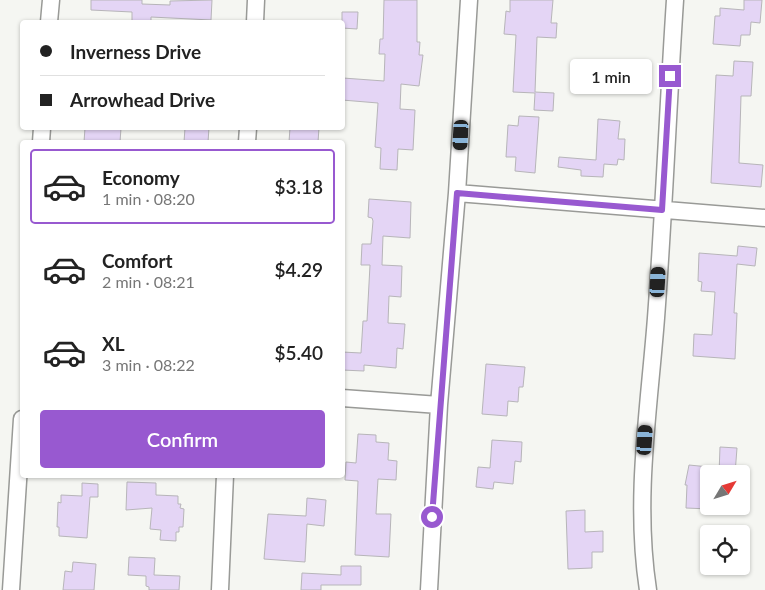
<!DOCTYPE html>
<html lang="en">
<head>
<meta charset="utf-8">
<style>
  :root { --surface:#fff; --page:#f6f6f6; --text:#222; --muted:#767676; --line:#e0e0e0; --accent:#9859d0 }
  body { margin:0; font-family:Lato,sans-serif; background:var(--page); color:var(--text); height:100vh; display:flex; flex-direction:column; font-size:19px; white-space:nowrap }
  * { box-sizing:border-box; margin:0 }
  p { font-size:16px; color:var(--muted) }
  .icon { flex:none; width:28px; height:28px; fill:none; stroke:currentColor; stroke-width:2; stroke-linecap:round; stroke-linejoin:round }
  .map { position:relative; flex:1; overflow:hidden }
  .sheet { position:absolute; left:20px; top:140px; width:325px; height:338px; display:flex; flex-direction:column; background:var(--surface); border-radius:5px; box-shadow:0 1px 4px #0004 }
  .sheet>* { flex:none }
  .top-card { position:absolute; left:20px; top:20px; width:325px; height:110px; border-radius:5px; box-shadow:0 1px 4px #0004; display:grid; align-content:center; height:110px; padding:0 20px; background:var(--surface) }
  .needle { width:32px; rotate:52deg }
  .buttons { position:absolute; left:700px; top:465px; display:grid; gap:10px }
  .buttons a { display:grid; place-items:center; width:50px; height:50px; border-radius:5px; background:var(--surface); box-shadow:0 1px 4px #0004; font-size:25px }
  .end { position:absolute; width:22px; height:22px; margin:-11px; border:6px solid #9859d0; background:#fff; box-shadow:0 0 0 2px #fff }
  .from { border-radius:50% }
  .bubble { position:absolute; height:35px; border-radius:5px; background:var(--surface); box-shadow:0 1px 4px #0004; font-size:16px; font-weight:600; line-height:35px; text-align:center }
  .car { position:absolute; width:15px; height:30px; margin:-15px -8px; border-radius:6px; box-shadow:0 0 4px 1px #0007; background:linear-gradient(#222 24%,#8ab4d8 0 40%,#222 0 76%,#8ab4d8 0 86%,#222 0) }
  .top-card b { display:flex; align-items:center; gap:18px; height:48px; font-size:19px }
  .top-card b+b { border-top:1px solid var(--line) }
  .top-card i { width:12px; height:12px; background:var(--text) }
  ul { padding:9px 0 0; list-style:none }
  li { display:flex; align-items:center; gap:15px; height:75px; margin:0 10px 8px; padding:0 10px; border:2px solid transparent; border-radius:5px }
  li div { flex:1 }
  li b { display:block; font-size:19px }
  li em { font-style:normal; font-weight:600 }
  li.current { border-color:var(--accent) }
  li>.icon { width:45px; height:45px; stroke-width:1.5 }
  .button { display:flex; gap:10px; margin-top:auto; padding:10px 20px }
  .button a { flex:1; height:58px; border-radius:5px; background:var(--accent); color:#fff; font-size:20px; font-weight:600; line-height:58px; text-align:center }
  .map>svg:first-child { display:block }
  .building { fill:#e4d5f5; stroke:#b7b5b9 }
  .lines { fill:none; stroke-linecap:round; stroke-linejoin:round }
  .minor-casing { stroke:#999a97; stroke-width:19 }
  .minor { stroke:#fff; stroke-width:16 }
  .route { stroke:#9859d0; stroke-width:6 }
</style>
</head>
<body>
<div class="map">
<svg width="765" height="590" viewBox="0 0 765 590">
  <rect width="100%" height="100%" fill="#f5f6f2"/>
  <!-- building -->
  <path class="building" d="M91 0H142V4L170 5V1L212 0 211 20 151 17V22H132V12L91 10Z
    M384 0H417V42H420L419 55H423L419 86 401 84 400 109 415 110 413 150 398 149 397 170 380 169 381 148 375 147 378 103 342 100 343 78 384 81 385 54H379L380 39H383Z
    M510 0H553L551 23H557L556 38 537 37 535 92 554 93 553 111 534 110 535 93 513 92 516 35 504 34 506 11 510 12Z
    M744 0H762L760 23 751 22 750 35H741L740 46 713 44 715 16H720V8L744 10Z
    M342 12H358L357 29 342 28Z
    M734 61 753 62 751 96H741L739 163 763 165 761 187 711 183 716 75 733 76Z
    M519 116 539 117 535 173 515 171 516 157H506L508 125 518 126Z
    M598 119 620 121 618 139H625L624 160 618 159 617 165 604 164 603 177 581 176V170L558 167 559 157 596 160Z
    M85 128H121L120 142H84Z
    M185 128H209L208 142H184Z
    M290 128H319L318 142H289Z
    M369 199 411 202 410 238 383 236 382 265 402 266 401 297 389 296 388 323 405 324 403 349 397 348 396 368 364 365V371L342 370V352L361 353 363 321H367L370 265H361L362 244H371L373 221 372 218 368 217Z
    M738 246 757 248 755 266 737 264 734 313H737L735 359 693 356 694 334 712 335 715 292 701 291 702 282 698 281 699 253 737 256Z
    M486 364 525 367 523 387H519L518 402 508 401 507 416 482 414Z
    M358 434 376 435V442L389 443 388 460 397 461 396 480 378 479 376 514H391L389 557 355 555 358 481 345 480 346 462 356 463Z
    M492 440 522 442 521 462 515 461 513 484 494 482 493 489 476 487 478 467 490 468Z
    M720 447 737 448 735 474H719Z
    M689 465 709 467V509L686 508 687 485H685Z
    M127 482 156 483V495L178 496V504H181L180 508 184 509 183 527H179V532H176V541L160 540 161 530 150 529 152 508 126 510Z
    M82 483 98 484V497H90L87 538 59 536V527H57L58 502 61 503V495L82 496Z
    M307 498 326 500 324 526 307 524 305 562 264 559 268 514 306 516Z
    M585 510V532L603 531V552H592V568L568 569 566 511Z
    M129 557 155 558 154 575 180 576 179 590H149V587L146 586V576L128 575Z
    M73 562 96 564 94 590H63L65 571 72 572Z
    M341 566H361V585H321V590H301L302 573 341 575Z"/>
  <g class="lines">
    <!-- minor casing -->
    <g class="minor-casing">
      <path id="minor" d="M49 22 51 0
        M255 22 256 0
        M41 142 42 128
        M247 142 248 128
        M457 193 765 218
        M342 398 439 405
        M11 590 22 419
        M220 590 225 475
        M429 590 439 405 457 193 469 0
        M648 590C634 500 649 409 656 318 664 212 668 106 675 0"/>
    </g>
    <!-- minor -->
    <use href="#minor" class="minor"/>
  </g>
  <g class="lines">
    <!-- route -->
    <path class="route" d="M432 517 457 193 662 210 670 76"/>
  </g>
</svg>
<div class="buttons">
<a><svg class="needle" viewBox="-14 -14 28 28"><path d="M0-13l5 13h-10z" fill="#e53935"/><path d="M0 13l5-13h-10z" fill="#767676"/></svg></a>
<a><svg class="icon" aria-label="locate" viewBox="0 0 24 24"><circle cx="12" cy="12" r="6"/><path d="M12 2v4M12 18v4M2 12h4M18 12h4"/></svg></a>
</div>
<i class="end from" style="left:432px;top:517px"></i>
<i class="end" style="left:670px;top:76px"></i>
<div class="bubble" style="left:570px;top:59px;width:82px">1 min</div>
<i class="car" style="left:461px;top:135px;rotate:183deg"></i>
<i class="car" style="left:658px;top:282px;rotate:3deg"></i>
<i class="car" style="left:645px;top:440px;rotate:4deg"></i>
<div class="top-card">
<b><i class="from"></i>Inverness Drive</b>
<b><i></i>Arrowhead Drive</b>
</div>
<section class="sheet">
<ul>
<li class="current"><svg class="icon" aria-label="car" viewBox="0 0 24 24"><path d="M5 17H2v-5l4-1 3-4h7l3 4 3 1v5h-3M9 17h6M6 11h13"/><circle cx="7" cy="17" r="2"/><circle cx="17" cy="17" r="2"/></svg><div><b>Economy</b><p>1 min · 08:20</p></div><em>$3.18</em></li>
<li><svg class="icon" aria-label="car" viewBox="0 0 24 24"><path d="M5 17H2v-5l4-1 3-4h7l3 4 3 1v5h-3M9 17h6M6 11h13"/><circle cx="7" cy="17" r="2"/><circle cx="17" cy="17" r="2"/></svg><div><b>Comfort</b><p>2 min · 08:21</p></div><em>$4.29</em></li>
<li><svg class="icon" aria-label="car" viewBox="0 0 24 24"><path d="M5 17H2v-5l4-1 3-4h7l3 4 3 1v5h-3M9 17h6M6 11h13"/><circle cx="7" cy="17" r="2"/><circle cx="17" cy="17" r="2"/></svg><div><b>XL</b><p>3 min · 08:22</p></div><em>$5.40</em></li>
</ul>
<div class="button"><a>Confirm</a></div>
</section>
</div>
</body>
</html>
